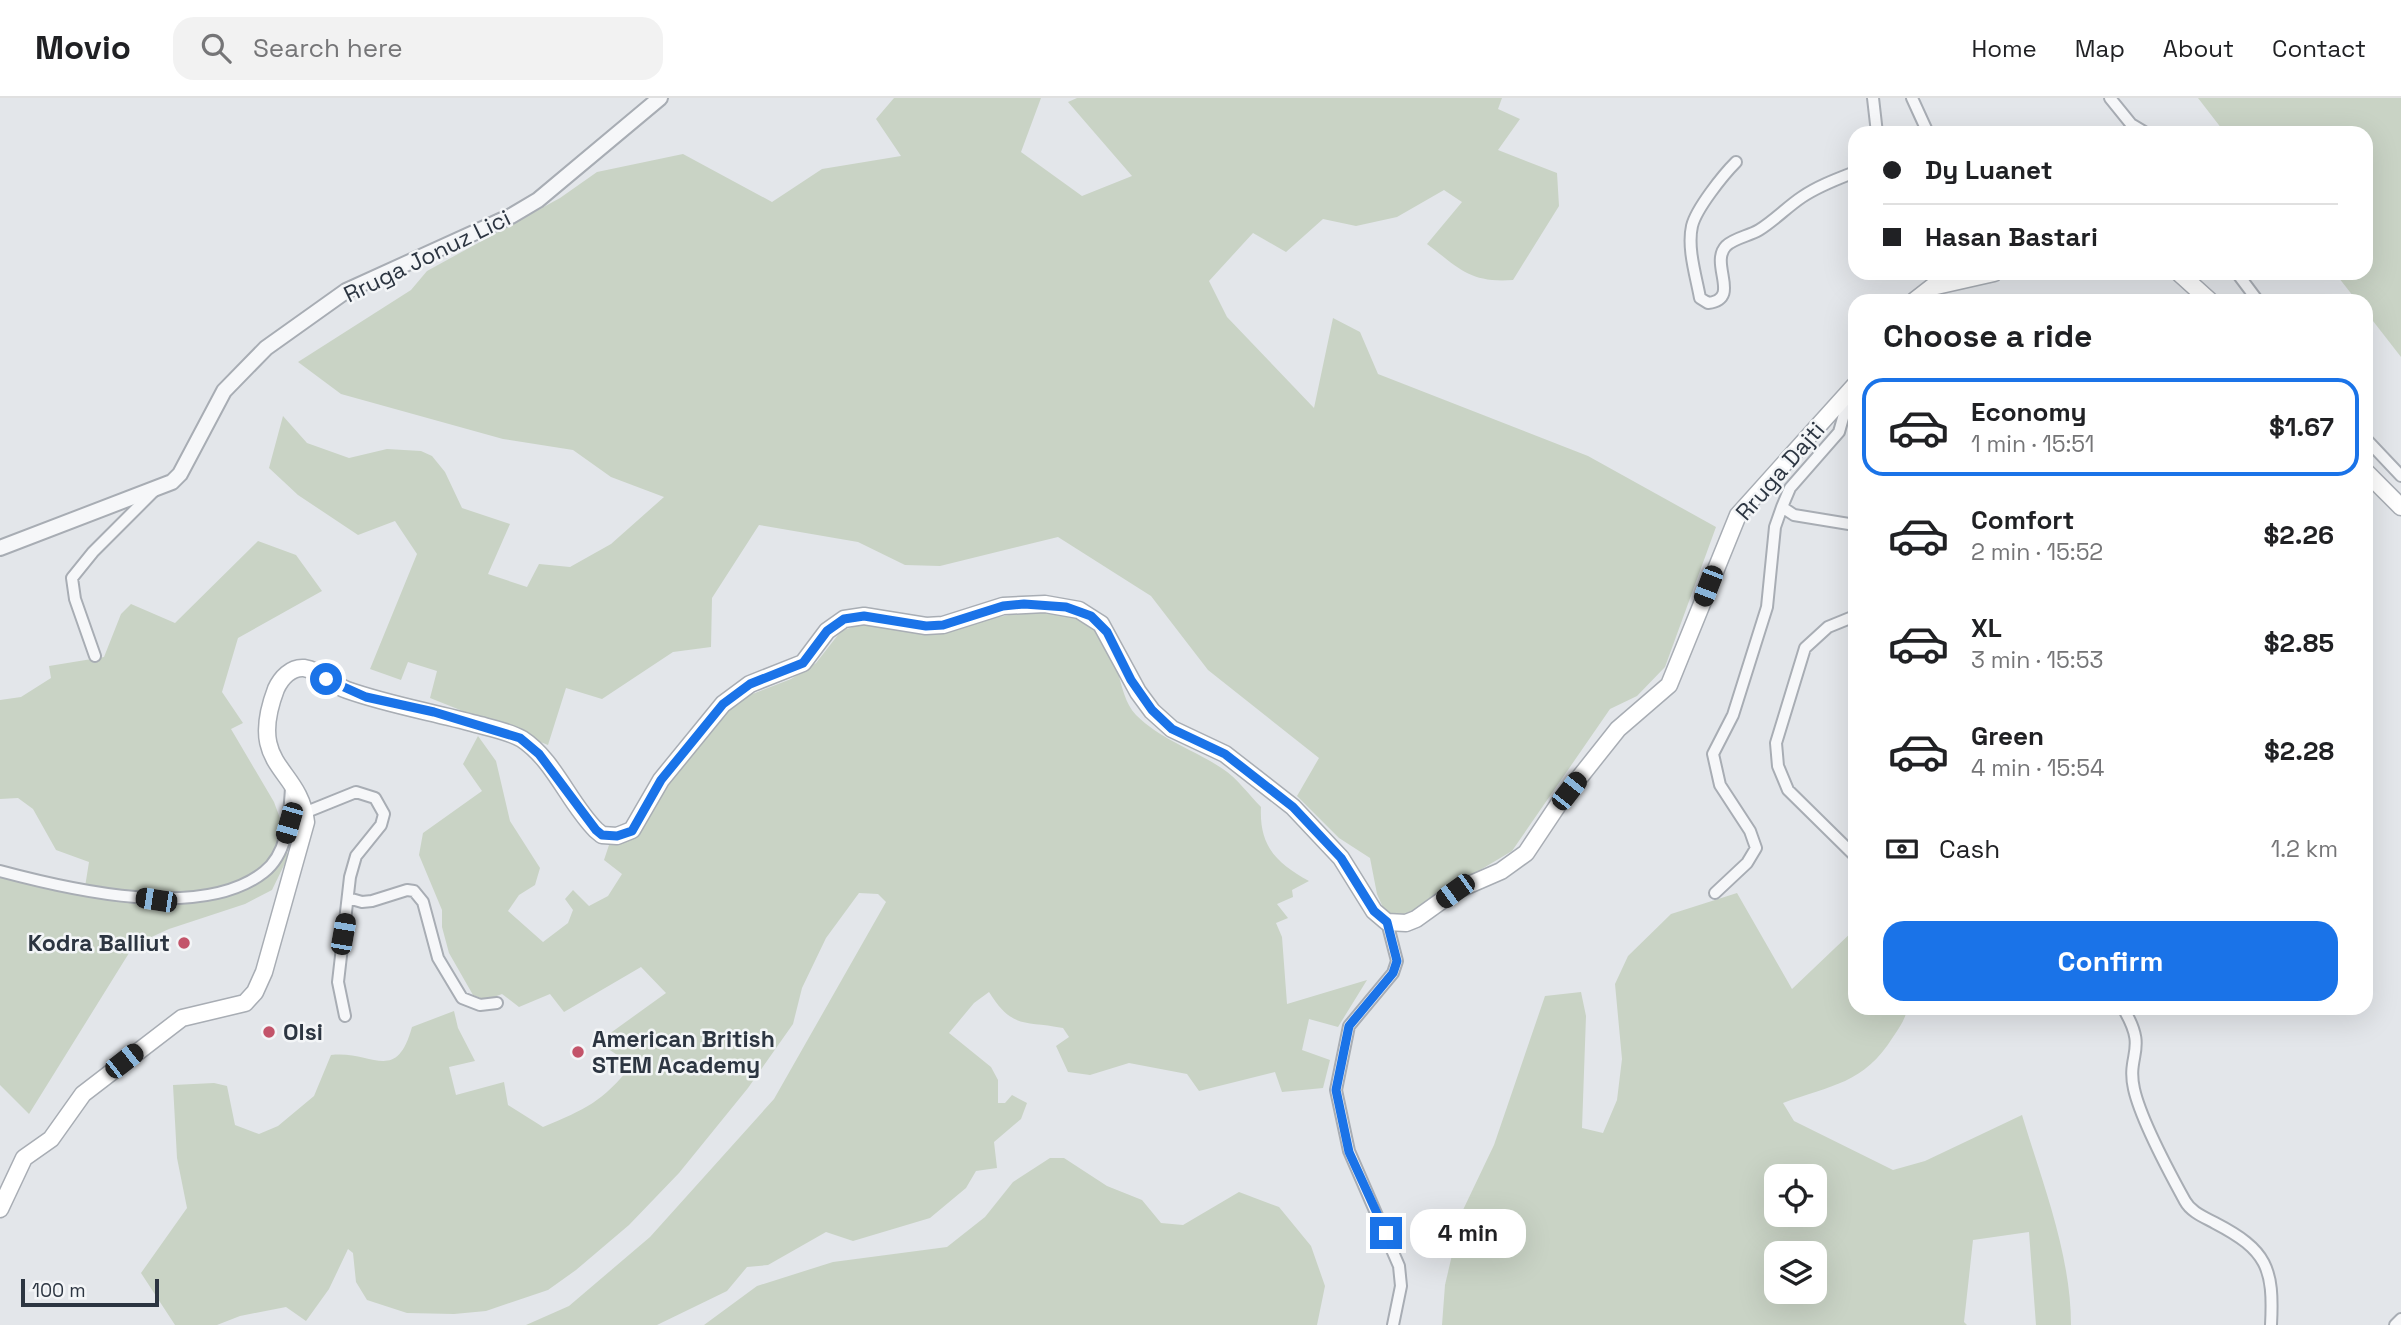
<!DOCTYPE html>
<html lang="en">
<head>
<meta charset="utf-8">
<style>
  :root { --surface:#fff; --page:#f2f2f2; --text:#202124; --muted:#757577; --line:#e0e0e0; --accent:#1a73e8 }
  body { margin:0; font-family:"Space Grotesk",sans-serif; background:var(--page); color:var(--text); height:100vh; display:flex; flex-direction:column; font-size:26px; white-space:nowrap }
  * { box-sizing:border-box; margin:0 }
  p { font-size:23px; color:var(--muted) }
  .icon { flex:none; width:38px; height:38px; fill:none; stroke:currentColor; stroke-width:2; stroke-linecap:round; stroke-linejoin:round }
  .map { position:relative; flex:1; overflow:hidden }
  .panel { position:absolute; left:1848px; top:196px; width:525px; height:721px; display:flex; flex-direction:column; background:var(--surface); border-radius:21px; box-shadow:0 7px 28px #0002 }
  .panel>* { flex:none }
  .guide { position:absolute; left:1848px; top:28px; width:525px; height:154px; border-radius:21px; box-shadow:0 7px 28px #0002; display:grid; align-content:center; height:154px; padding:0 35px; background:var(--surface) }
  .fabs { position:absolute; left:1764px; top:1066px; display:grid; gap:14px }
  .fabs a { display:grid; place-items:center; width:63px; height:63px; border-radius:14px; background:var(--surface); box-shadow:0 7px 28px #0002; font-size:35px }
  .scale { position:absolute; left:21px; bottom:18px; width:138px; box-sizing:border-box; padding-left:7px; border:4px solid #2c3541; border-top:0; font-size:19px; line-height:24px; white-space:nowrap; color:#2c3541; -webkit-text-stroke:5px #f3f5f7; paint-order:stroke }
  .end { position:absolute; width:32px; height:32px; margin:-16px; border:9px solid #1a73e8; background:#fff; box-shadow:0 0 0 4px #fff }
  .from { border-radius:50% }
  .bubble { position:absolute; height:49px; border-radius:21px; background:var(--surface); box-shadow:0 7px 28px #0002; font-size:23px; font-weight:700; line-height:49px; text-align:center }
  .car { position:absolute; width:21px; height:42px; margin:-21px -10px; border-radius:9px; box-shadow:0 0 5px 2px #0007; background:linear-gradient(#222 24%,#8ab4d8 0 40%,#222 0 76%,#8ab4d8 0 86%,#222 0) }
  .guide b { display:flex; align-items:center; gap:24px; height:66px; font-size:26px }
  .guide b+b { border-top:2px solid var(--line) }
  .guide i { width:18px; height:18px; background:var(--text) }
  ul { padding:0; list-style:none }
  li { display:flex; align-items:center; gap:21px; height:98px; margin:0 14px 10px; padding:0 21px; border:4px solid transparent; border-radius:21px }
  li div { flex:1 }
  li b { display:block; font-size:26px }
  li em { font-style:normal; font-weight:700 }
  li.active { border-color:var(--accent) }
  li>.icon { width:63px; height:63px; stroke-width:1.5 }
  h2 { padding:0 35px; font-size:32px; line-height:84px }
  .pay { display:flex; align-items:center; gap:18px; height:77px; padding:0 35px; font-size:26px }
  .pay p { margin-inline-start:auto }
  .button { display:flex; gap:14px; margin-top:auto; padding:14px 35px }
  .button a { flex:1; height:80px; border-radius:21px; background:var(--accent); color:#fff; font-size:28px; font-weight:700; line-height:80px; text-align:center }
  header { display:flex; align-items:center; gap:42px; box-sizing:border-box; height:98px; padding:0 35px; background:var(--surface); border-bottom:2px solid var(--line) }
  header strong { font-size:33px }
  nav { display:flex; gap:38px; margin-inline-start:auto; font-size:24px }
  .search { width:490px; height:63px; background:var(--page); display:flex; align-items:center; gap:18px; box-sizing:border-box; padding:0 24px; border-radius:21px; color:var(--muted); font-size:26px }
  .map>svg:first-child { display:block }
  .green { fill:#c9d3c5; fill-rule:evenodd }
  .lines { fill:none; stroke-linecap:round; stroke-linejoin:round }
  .minor-casing { stroke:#a8adb4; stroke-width:14 }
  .tertiary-casing { stroke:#a8adb4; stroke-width:18 }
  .secondary-casing { stroke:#a8adb4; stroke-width:19 }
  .minor { stroke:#f6f7f9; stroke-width:10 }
  .tertiary { stroke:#f6f7f9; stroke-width:14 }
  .secondary { stroke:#fff; stroke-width:16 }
  .route { stroke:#1a73e8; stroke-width:9 }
  .poi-dot { fill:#c3546a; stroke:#f3f5f7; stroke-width:2.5 }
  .labels { text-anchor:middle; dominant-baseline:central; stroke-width:5; stroke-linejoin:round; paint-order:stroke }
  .street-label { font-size:23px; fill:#2c3541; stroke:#f3f5f7 }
  .poi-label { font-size:23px; font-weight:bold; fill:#2c3541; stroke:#f3f5f7; text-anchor:start }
</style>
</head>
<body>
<header>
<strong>Movio</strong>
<div class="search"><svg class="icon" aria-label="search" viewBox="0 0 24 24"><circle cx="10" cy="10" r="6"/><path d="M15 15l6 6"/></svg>Search here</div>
<nav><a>Home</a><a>Map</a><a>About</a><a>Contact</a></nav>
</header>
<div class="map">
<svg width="2401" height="1227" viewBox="0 0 2401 1227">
  <rect width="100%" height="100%" fill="#e3e6ea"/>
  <!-- green -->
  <path class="green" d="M894 0H1041L1021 54 1082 98 1132 78 1068 4 1077 0H1502L1498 11 1520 21 1498 52 1557 75 1559 108 1513 182C1470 185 1460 171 1427 146L1462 104 1444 92 1397 119 1356 128 1323 121 1286 154 1253 135 1209 183 1227 219 1314 310 1333 220 1360 234 1378 276 1588 358 1716 429 1665 569 1637 598 1610 611 1512 753 1408 815 1396 818 1385 814 1377 796 1370 760 1339 740 1297 698 1319 660 1208 572 1151 498 1058 439 940 468 905 467 858 444 759 427 712 500 711 549 673 554 602 601 566 590 548 647 430 600 437 573 408 564 401 582 370 571 417 456 395 423 358 437 298 397 269 370 283 318 307 345 349 360 387 351 421 353 432 358 445 374 462 410 510 426 488 476 527 489 539 466 570 469 611 446 664 399 611 379 573 352 503 341 341 296 298 264 411 192 427 173 560 100 597 74 683 56 772 104 822 71 901 58 876 21Z
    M2198 0H2401V259L2366 214V203H2357L2335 175H2366V35H2225Z
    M258 443 296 457 322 493 238 540 222 594 243 625 231 631 274 704 281 723 288 759 272 792 245 806 169 831 134 847 29 1016 0 987V773L85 789 89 764 56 752 33 711 18 700 0 701V602L21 599 51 580 49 568 104 559 121 516 131 506 175 525Z
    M1025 514C1047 515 1074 513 1093 526 1121 546 1115 595 1136 617 1161 642 1195 652 1223 671 1237 680 1249 697 1261 709 1259 749 1277 765 1309 783L1292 792 1293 799 1277 806 1288 820 1276 825 1282 839 1287 906 1367 882 1338 929 1309 921 1302 952 1330 962 1323 990 1282 994 1275 974 1199 993 1187 976 1129 965 1090 977 1068 974 1056 948 1069 939 1063 930C1024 922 1013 932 989 894L974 905 949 935 991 969 998 982V1005H1005L1012 997 1027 1005 1021 1021 994 1044 997 1070 976 1073 966 1090 930 1120 853 1143 826 1134 768 1167 747 1169 727 1193 657 1227H526L569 1208 650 1139 774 1001 886 804 878 796 859 795 826 840 802 890 793 926 748 990 679 1075 629 1127 576 1172 548 1192 486 1213 454 1216 407 1215 367 1202 356 1184 353 1155 348 1151 329 1191 306 1223 286 1209 240 1218 217 1227H175L141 1175 187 1110 177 1060 173 987 214 985 227 988 235 1027 259 1036 278 1028 314 998 331 957C372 952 396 987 412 929L454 913 458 930 475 963 449 969 456 997 504 984 508 1007 543 1029C586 1011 602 1004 632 967L598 944 666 895 641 869 564 914 550 896 519 909 502 896 486 902 473 897 449 855 442 829V812L419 757 423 735 482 693 463 666 478 638 496 663 510 723 540 770 535 787 519 797 508 813 543 844 568 825 573 812 565 801 573 792 589 808 608 798 622 776 604 762 609 747 640 734 685 657 706 633 742 600 791 581 816 565 841 533 864 525 937 531Z
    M1737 795 1792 891 1855 831V910H1907C1906 921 1899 930 1893 939 1864 986 1831 987 1783 1005L1794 1023 1893 1072 1925 1063 2022 1017C2042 1084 2071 1156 2071 1227H2036L2029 1134 1973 1142 1964 1224 1967 1227H1442L1445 1187 1462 1114 1494 1047 1545 898 1581 894 1586 918 1582 1030 1603 1035 1617 1002 1622 961 1615 886 1628 858 1671 816ZM1815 1078V1116H1776V1078ZM1815 1155V1194H1776V1155Z
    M1050 1060H1064L1107 1088 1142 1102 1161 1125 1183 1127 1239 1094 1279 1109 1311 1148 1325 1188 1317 1227H704L757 1188 833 1164 947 1149 985 1119 1013 1084Z"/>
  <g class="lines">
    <!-- minor casing -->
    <g class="minor-casing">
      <path id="minor" d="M1873 0 1877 35
        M1912 0 1928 35
        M2110 0 2131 26 2146 35
        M1736 64C1723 77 1696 111 1692 128 1687 150 1696 178 1700 200L1708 205C1742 201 1709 166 1726 148 1734 140 1749 138 1759 132 1775 122 1787 109 1802 99 1818 88 1837 81 1855 74
        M2237 175 2258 203
        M1850 295 1839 334 1790 390 1782 409 1794 417 1855 427
        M2366 341 2401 378
        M1855 518 1828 529 1805 550 1776 645 1778 668 1788 692 1855 758
        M95 558 75 501 72 480 93 454 156 391
        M299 717 356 694 375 700 384 716 381 727 356 758 350 779 338 884 345 918
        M0 773C71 792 202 823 264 774 289 754 289 718 291 690
        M1715 795 1747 765 1756 750 1750 733 1720 687 1713 656 1733 617 1767 509 1775 429 1782 409
        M348 800 362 804 372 803 407 792 414 793 423 804 438 860 462 900 480 907 497 905
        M1387 824 1397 863 1393 875 1349 928 1336 992 1349 1053 1399 1168 1401 1188 1393 1227
        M2123 910C2149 953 2126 955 2134 991 2141 1022 2169 1074 2185 1103 2191 1114 2204 1119 2215 1125 2267 1152 2274 1170 2271 1227
        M2395 1227 2401 1221"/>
    </g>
    <!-- tertiary casing -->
    <g class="tertiary-casing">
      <path id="tertiary" d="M0 450 172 384 180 376 224 293 266 250 346 193 511 118 538 102 660 0"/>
    </g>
    <!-- secondary casing -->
    <g class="secondary-casing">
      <path id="secondary" d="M2179 175 2210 203
        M1914 203 1932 189 1994 175
        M2366 374 2401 409
        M0 1111 24 1060 51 1041 83 996 182 920 245 905 255 894 264 874 306 724C300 668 246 670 276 591 281 580 291 569 304 570 319 572 332 587 347 592 389 607 433 614 476 626 491 630 508 633 522 641 554 662 569 705 596 732L602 737 617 738 632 732 661 682 723 606 750 586 803 565 827 533 844 521 864 518 926 528 943 527 1003 508 1045 506 1079 512 1101 526 1138 594 1152 613 1172 631 1225 656 1293 709 1341 760 1374 813 1387 824 1406 825 1416 821 1455 793 1501 773 1526 755 1560 704 1618 631 1669 587 1738 417 1855 287"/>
    </g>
    <!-- minor -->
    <use href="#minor" class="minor"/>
    <!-- tertiary -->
    <use href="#tertiary" class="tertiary"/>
    <!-- secondary -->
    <use href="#secondary" class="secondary"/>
  </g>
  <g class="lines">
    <!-- route -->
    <path class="route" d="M326 581 366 599 434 614 520 640 539 656 596 732 602 737 617 738 632 733 661 682 723 606 750 586 803 565 827 533 844 521 864 518 926 528 943 527 1003 508 1024 506 1066 509 1091 518 1107 534 1131 582 1152 612 1172 631 1225 656 1293 709 1341 760 1374 813 1387 824 1397 863 1393 875 1349 928 1336 992 1349 1054 1386 1135"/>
  </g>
  <!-- markers -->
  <g class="poi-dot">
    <circle cx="184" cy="845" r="7"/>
    <circle cx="269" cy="934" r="7"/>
    <circle cx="578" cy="954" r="7"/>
  </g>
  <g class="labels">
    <!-- street labels -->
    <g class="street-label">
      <text transform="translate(427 158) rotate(-26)">Rruga Jonuz Lici</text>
      <text transform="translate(1780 373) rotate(-49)">Rruga Dajti</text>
    </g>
    <!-- poi labels -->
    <g class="poi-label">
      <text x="170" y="845" text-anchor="end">Kodra Balliut</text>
      <text x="283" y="934">Olsi</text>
      <text x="592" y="941">American British<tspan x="592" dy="26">STEM Academy</tspan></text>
    </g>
  </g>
</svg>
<div class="fabs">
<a><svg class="icon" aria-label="locate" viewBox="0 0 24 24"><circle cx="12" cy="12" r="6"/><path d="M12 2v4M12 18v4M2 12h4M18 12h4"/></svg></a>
<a><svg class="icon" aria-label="layers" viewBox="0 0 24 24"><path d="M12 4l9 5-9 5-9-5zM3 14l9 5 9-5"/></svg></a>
</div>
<div class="scale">100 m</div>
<i class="end from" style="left:326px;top:581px"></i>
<i class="end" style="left:1386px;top:1135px"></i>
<div class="bubble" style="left:1410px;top:1111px;width:116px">4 min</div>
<i class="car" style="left:1708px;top:488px;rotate:201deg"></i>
<i class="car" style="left:1569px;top:693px;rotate:38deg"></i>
<i class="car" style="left:289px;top:725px;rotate:196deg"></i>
<i class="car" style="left:1455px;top:793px;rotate:234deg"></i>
<i class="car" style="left:156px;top:802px;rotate:279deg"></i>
<i class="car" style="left:343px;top:836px;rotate:10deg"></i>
<i class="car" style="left:124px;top:963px;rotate:52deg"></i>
<div class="guide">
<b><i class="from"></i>Dy Luanet</b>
<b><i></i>Hasan Bastari</b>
</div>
<section class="panel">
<h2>Choose a ride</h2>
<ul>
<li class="active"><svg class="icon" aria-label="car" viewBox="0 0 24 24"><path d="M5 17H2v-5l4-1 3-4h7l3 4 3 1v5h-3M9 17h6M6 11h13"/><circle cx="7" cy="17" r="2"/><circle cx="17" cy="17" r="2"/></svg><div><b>Economy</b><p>1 min · 15:51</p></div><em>$1.67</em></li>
<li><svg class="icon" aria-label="car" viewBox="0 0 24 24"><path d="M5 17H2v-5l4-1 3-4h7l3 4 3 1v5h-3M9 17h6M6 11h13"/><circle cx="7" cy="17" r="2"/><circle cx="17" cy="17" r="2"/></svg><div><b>Comfort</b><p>2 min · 15:52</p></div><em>$2.26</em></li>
<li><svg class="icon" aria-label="car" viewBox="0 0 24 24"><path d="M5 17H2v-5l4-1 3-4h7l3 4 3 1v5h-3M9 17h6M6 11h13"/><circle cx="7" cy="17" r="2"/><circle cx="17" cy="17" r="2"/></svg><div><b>XL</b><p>3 min · 15:53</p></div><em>$2.85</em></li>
<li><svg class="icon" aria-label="car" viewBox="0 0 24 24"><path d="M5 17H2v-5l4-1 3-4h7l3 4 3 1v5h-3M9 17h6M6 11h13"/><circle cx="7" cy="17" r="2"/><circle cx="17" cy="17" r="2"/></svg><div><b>Green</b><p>4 min · 15:54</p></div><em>$2.28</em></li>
</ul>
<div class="pay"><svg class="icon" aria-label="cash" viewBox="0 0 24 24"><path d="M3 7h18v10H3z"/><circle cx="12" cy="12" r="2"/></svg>Cash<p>1.2 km</p></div>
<div class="button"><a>Confirm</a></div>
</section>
</div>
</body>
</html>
